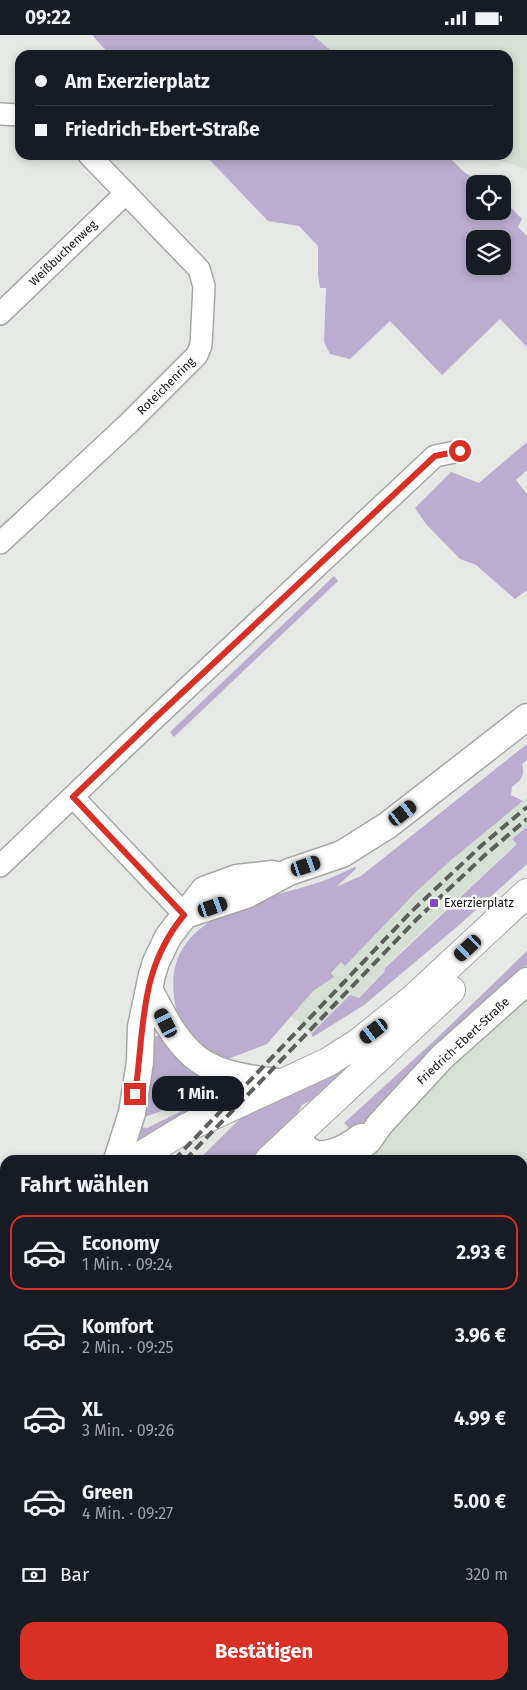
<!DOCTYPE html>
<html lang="de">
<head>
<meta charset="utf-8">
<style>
  :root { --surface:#171b24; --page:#242831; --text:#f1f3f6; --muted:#9ea1a6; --line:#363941; --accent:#d93025 }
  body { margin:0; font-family:"Fira Sans",sans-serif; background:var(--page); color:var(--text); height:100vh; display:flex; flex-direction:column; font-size:19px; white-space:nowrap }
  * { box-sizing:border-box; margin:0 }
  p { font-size:16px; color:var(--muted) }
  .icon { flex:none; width:28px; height:28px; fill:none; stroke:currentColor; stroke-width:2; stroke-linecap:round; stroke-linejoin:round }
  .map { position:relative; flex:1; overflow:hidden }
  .drawer { position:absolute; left:0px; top:1120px; width:528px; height:535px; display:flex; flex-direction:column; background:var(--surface); border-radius:15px 15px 0 0; box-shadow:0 2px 8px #0003 }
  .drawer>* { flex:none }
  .hud { position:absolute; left:15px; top:15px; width:498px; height:110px; border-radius:15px; box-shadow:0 2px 8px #0003; display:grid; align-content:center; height:110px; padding:0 20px; background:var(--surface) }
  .buttons { position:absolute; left:466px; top:140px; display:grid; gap:10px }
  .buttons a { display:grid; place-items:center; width:45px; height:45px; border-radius:10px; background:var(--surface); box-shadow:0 2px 8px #0003; font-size:25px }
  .end { position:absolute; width:22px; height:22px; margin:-11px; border:6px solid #d93025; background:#fff; box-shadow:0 0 0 2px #fff }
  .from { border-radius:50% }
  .bubble { position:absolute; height:35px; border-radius:15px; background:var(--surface); box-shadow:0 2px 8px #0003; font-size:16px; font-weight:700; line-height:35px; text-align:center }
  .car { position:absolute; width:15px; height:30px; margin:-15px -8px; border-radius:6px; box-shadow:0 0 4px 1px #0007; background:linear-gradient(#222 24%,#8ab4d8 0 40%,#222 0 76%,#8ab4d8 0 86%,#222 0) }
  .hud b { display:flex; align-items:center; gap:18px; height:48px; font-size:19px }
  .hud b+b { border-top:1px solid var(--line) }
  .hud i { width:12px; height:12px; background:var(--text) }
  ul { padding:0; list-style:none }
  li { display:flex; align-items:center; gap:15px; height:75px; margin:0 10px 8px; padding:0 10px; border:2px solid transparent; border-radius:15px }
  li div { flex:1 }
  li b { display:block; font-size:19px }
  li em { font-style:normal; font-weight:700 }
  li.on { border-color:var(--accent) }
  li>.icon { width:45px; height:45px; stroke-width:1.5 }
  h2 { padding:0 20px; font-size:22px; line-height:60px }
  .pay { display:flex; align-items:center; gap:12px; height:55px; padding:0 20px; font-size:19px }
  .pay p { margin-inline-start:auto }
  .cta { display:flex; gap:10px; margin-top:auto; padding:10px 20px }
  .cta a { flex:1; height:58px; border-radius:15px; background:var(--accent); color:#fff; font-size:20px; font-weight:700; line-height:58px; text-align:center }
  .status { display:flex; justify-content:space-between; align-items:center; height:35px; padding:0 25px; background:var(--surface); direction:ltr }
  .status svg { height:14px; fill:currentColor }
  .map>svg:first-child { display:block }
  .built { fill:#d6dfd4 }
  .green { fill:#baadcf; fill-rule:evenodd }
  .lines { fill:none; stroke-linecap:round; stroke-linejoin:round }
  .minor-casing { stroke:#a5a8a5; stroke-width:24 }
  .tertiary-casing { stroke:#a5a8a5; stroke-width:29 }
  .primary-casing { stroke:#a5a8a5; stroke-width:30 }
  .minor { stroke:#fff; stroke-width:21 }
  .tertiary { stroke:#fff; stroke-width:26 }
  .primary { stroke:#fff; stroke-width:28 }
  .rail { stroke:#5d5f5d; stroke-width:4; stroke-dasharray:10 5; stroke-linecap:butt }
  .route { stroke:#d93025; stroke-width:6 }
  .poi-dot { fill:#834ac1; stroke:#fff; stroke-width:2 }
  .labels { text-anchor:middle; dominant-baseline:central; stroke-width:5; stroke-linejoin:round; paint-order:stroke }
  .street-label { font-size:12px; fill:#111211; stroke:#fff }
  .poi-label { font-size:12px; fill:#111211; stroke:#fff; text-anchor:start }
</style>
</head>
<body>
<div class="status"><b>09:22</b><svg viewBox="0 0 49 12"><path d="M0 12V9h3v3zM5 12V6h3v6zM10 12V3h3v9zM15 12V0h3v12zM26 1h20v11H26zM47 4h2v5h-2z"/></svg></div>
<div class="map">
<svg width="527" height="1655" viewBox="0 0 527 1655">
  <rect width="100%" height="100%" fill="#e5e8e4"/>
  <!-- built -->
  <path class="built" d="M313 0H527V134L481 120H508V20H336Z
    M527 763V792L513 803 517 808 383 933 385 935 358 963 350 960 311 999 296 984 290 982 313 956 334 942 331 938 341 927 345 930 417 856 450 826Z
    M527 962V1655H39L34 1650H522V1125H361L395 1094 477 1001Z
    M5 1436V1621L0 1615V1441Z"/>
  <!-- green -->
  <path class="green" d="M92 0H313L336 20H110Z
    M205 120H447L464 137 482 149H475V176H502L503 164 522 184 518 192 527 201V312L500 284 442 340 390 286 350 324 330 319 324 307 326 253H320L318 240V211L299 191 268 186ZM475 204H502V231H475Z
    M527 407V435L516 445 527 459V555L515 564 476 530 460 524 426 489 415 473 451 437 479 448Z
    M334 541 338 546 174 702 170 697Z
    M527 709V725L522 729C525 741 521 745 512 752L511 760 523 766 450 826 417 856 345 931 341 927 331 938 334 942 313 956 267 1009 220 1027C207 1020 190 1003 182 990 177 982 175 970 174 961 164 878 262 866 320 847 332 843 343 837 355 832L356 834 336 852 361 841Z
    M527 792V829L458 891 364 970 313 1002 311 999 350 960 359 963 385 936 384 934 517 809 512 804Z
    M527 916V930L442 1009 355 1099 344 1088 436 1004Z
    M161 1000 215 1045C202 1055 157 1081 142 1082L150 1003Z
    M339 1033 343 1034V1039L320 1061 302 1070 293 1087 253 1125H198L248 1076Z
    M216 1059 219 1064 142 1104H139L138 1101 140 1092 147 1093Z"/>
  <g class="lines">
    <!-- minor casing -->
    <g class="minor-casing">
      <path id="minor" d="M0 79 20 80
        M0 279 126 158
        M0 508 128 389 197 320 201 310 204 251 199 234 89 120
        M73 762 185 880
        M0 831 154 684 435 421 460 416
        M0 1428 5 1424
        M0 1623 5 1629
        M25 1650 30 1655"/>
    </g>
    <!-- tertiary casing -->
    <g class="tertiary-casing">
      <path id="tertiary" d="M185 880 246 860 289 837 342 819 388 790 527 682
        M149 954C187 1029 201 1038 284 1048
        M302 1094C300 1100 300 1104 303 1110 317 1130 347 1113 361 1102
        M117 1125 132 1078 140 1027 141 992 152 940 156 927 168 902 204 855 237 843 273 839
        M346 1125 368 1106 380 1089 442 1022 527 946"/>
    </g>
    <!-- primary casing -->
    <g class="primary-casing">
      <path id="primary" d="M134 1125 188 1092 328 1027 358 1008 413 964 527 858
        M269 1125 451 955
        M0 1260 5 1254
        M0 1379 5 1375"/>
    </g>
    <!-- minor -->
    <use href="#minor" class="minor"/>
    <!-- tertiary -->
    <use href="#tertiary" class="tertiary"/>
    <!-- primary -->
    <use href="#primary" class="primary"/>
    <!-- rail -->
    <path class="rail" d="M174 1125 412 876 481 811 527 772
      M185 1125 417 884 485 820 527 784
      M0 1308 5 1303
      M0 1320 5 1315"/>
  </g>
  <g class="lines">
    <!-- route -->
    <path class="route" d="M135 1059C145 992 138 936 184 880L73 762 154 684 435 421 460 416"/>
  </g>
  <!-- markers -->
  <rect class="poi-dot" x="429" y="863" width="10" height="10" rx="2.5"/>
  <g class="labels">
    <!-- street labels -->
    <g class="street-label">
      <text transform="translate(63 218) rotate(-44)">Weißbuchenweg</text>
      <text transform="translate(166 351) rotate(-45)">Roteichenring</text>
      <text transform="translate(463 1006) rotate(-43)">Friedrich-Ebert-Straße</text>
    </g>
    <!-- poi labels -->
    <g class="poi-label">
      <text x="444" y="868">Exerzierplatz</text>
    </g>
  </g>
</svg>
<div class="buttons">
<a><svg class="icon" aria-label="locate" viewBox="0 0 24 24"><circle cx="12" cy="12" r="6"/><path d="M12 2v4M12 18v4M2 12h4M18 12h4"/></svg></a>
<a><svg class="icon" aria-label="layers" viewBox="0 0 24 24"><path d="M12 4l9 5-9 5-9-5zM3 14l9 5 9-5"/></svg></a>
</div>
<i class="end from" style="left:460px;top:416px"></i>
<i class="end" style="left:135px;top:1059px"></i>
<div class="bubble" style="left:152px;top:1041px;width:92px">1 Min.</div>
<i class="car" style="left:403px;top:778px;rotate:52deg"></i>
<i class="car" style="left:306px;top:831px;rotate:71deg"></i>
<i class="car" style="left:213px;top:872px;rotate:71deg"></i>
<i class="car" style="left:468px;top:913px;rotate:227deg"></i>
<i class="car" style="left:166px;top:988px;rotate:333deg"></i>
<i class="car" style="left:374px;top:996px;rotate:233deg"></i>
<div class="hud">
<b><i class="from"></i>Am Exerzierplatz</b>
<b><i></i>Friedrich-Ebert-Straße</b>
</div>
<section class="drawer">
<h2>Fahrt wählen</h2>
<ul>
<li class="on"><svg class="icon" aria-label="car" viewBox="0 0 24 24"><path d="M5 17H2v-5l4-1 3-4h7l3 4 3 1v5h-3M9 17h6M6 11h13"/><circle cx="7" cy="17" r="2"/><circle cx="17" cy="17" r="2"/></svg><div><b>Economy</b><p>1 Min. · 09:24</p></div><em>2.93 €</em></li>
<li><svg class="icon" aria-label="car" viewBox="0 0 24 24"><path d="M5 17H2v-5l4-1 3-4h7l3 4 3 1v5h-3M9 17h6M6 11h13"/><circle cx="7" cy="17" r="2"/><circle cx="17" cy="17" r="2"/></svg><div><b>Komfort</b><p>2 Min. · 09:25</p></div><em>3.96 €</em></li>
<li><svg class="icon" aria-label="car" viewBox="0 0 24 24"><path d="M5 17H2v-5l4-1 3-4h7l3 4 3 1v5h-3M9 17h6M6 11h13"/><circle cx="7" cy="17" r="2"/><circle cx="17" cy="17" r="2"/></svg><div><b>XL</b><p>3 Min. · 09:26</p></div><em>4.99 €</em></li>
<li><svg class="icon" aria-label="car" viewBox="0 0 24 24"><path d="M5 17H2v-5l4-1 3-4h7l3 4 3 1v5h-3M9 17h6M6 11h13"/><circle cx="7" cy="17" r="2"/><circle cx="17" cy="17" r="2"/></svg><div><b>Green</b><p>4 Min. · 09:27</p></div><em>5.00 €</em></li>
</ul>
<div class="pay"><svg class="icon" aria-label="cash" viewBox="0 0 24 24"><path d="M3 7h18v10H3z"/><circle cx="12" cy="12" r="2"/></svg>Bar<p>320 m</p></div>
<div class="cta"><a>Bestätigen</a></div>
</section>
</div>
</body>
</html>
